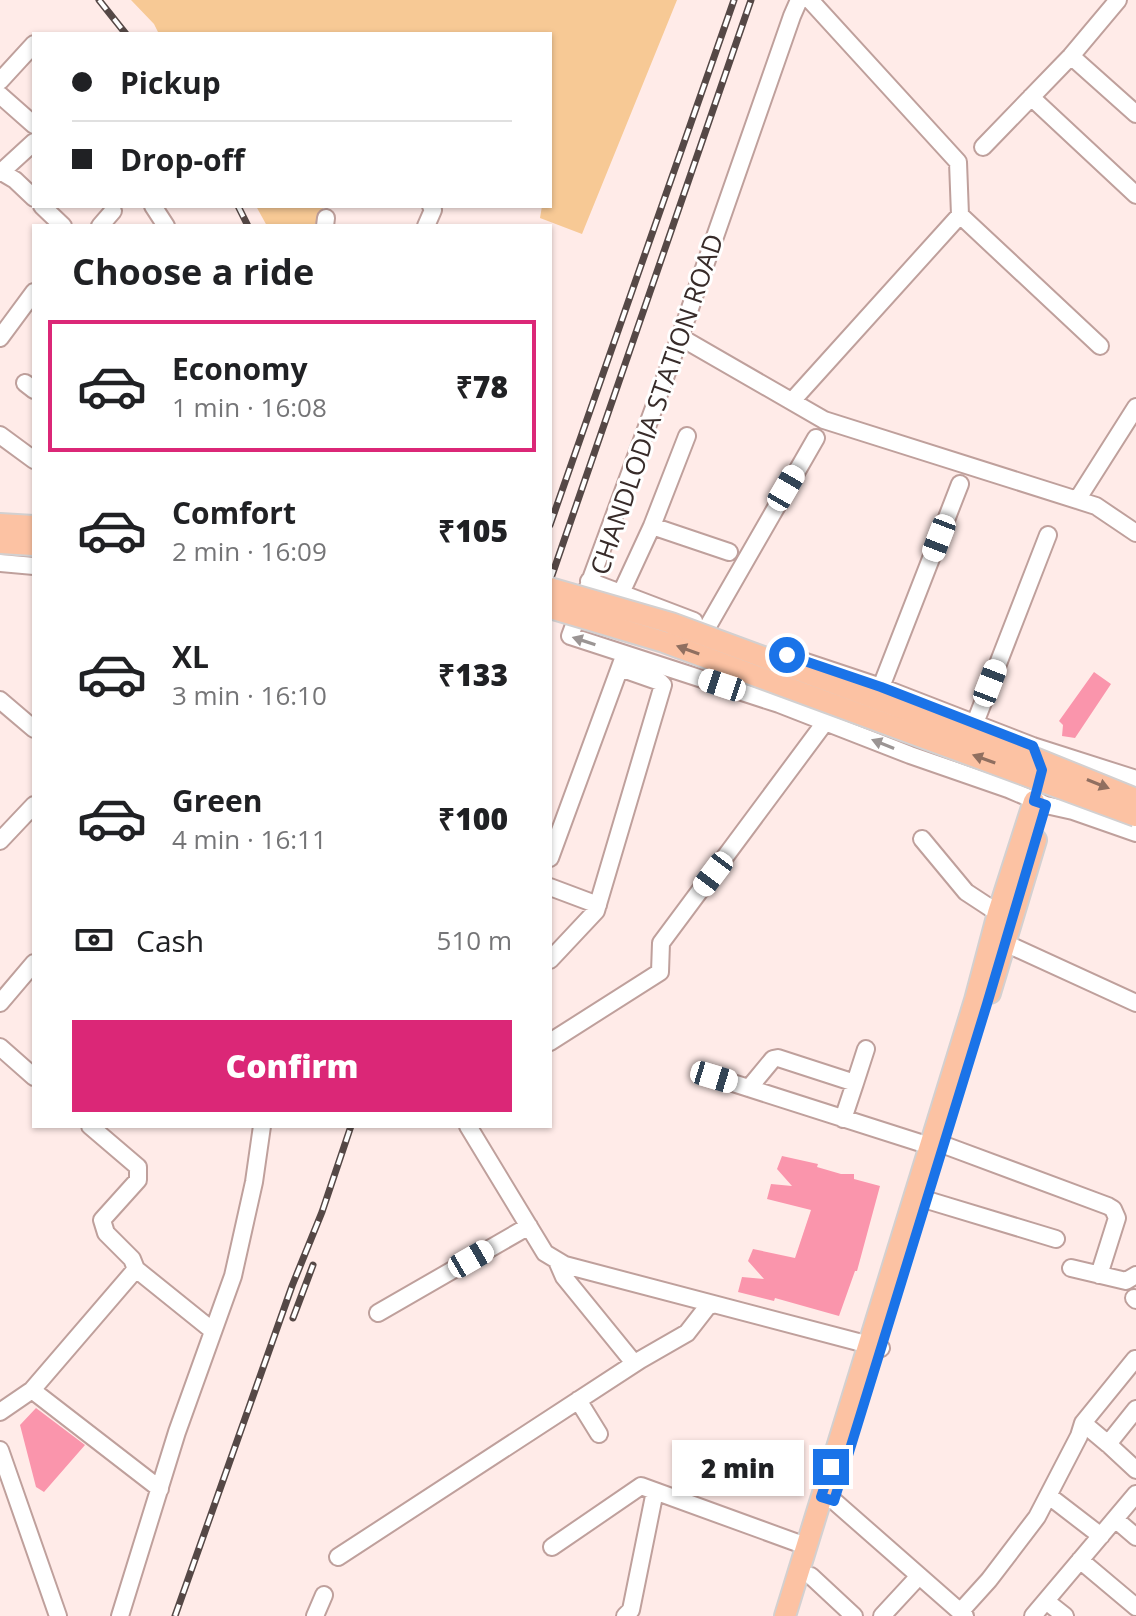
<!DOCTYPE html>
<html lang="en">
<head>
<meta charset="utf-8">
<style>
  :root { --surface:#fff; --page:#f6f6f6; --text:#202124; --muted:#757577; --line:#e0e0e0; --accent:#db2777 }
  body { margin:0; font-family:"Open Sans",sans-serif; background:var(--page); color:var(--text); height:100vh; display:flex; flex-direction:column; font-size:30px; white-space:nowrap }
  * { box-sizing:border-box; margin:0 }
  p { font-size:26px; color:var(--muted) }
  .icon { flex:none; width:44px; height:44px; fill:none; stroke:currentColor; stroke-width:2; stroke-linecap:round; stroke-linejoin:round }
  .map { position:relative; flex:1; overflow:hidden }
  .details { position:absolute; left:32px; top:224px; width:520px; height:904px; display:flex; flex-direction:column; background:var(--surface); border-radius:0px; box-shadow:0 2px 6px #0004 }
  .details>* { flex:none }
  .banner { position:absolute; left:32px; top:32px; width:520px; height:176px; border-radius:0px; box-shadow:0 2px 6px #0004; display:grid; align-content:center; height:176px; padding:0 40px; background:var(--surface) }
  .end { position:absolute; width:36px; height:36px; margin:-18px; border:10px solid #1a73e8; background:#fff; box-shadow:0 0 0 4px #fff }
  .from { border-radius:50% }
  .bubble { position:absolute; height:56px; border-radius:0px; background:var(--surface); box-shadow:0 2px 6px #0004; font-size:26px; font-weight:800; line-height:56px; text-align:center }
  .car { position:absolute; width:24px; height:48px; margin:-24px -12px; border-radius:10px; box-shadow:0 0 6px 2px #0007; background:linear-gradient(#fff 24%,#345 0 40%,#fff 0 76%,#345 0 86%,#fff 0) }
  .banner b { display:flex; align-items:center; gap:28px; height:76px; font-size:30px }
  .banner b+b { border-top:2px solid var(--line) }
  .banner i { width:20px; height:20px; background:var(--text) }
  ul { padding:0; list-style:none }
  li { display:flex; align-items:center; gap:24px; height:132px; margin:0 16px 12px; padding:0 24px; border:4px solid transparent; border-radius:0px }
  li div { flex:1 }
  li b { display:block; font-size:30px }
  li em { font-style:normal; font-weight:800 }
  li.current { border-color:var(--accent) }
  li>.icon { width:72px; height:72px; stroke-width:1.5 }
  h2 { padding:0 40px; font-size:36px; line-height:96px }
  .pay { display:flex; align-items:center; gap:20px; height:88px; padding:0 40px; font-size:30px }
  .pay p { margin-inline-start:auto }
  .primary-button { display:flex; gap:16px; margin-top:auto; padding:16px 40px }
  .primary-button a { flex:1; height:92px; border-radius:0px; background:var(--accent); color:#fff; font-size:32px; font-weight:800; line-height:92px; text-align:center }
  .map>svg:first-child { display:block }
  .green { fill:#f7c995 }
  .building { fill:#fa95ac }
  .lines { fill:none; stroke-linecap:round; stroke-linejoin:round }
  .minor-casing { stroke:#bfa09c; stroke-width:20 }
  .major-casing { stroke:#d3d0d0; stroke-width:24 }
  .minor { stroke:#fff; stroke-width:16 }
  .major { stroke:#fcc2a3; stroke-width:20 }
  .rail-casing { stroke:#554846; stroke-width:7 }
  .rail { stroke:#fff; stroke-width:4; stroke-dasharray:12; stroke-linecap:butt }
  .major-bridge-casing { stroke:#d3d0d0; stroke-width:24; stroke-linecap:butt }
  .major-bridge { stroke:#fcc2a3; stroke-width:20 }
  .oneway { fill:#9b9594 }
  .oneway2 { fill:#906f60 }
  .route { stroke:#1a73e8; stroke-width:10 }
  .labels { text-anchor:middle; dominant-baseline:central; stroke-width:6; stroke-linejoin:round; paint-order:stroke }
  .street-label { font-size:26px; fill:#372b29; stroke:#fff }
</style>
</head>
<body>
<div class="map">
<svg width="1136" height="1616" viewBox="0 0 1136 1616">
  <rect width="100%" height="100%" fill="#ffebe8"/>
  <!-- green -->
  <path class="green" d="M131 0H677L582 234 540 218 542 206H550L552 168 550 167V34H159L154 24Z
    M256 206H324L314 226H267Z"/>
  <!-- building -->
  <path class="building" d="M1094 672 1111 684 1075 738 1062 736 1063 725 1059 721Z
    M782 1156 818 1164 817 1167 841 1174H854V1179L880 1186 857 1271H855L839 1316 775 1298 774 1301 738 1292 742 1277 764 1279 748 1261 753 1249 795 1258 811 1210 767 1199 771 1184 792 1186 777 1169Z
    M36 1408 85 1445 44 1492 36 1487 20 1425Z"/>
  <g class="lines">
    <!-- minor casing -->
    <g class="minor-casing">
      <path id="minor" d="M799 0 792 16 680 337 570 636 779 704 910 755 1008 789 1046 805 1073 811 1136 833
        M1118 0 1071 56 1136 114
        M0 81 34 44
        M0 95 34 125
        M1031 97 1136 195
        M983 147 1071 56
        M0 171 15 180 34 198
        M0 173 34 142
        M42 206 63 226
        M153 206 166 226
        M960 215 1100 346
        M100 226 113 211
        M325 226 326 218
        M426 226 433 210 431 206
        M680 337 824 420 1096 506 1136 533
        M0 338 34 292
        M25 383 34 390
        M792 401 960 215 958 162 810 0
        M0 435 34 460
        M687 436 652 526 729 552
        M1077 500 1136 407
        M0 563 34 566
        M589 581 694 621
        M621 593 652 526
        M708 626 816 438
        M779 653 881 687 1033 746 1136 779
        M881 687 960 484
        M0 700 34 729
        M975 723 1048 535
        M922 839 966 892 998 913
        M0 841 34 805
        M550 858 623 659
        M550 887 598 905
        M1005 943 1136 1003
        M550 960 596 911 663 685 660 682 620 668
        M0 1003 34 963
        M550 1042 660 972 661 943 826 721
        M0 1047 34 1077
        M714 1077 930 1146
        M855 1083 866 1049
        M749 1088 773 1059 778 1058 855 1083 843 1119
        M468 1126 545 1253 565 1265 881 1348
        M944 1145 1108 1206 1113 1209 1117 1218 1099 1275
        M927 1200 1056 1239
        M557 1261 564 1277 634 1363
        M1071 1268 1126 1281 1136 1275
        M136 1269 213 1331
        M1134 1298 1136 1300
        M378 1313 529 1226
        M32 1390 136 1269 132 1259 106 1233 102 1220 138 1180V1167L90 1126
        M578 1400 599 1434
        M1136 1409 1108 1444 1136 1470
        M0 1412 32 1390 160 1489
        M1108 1444 1083 1423 1135 1359
        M0 1450 58 1616
        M1049 1496 1101 1536
        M821 1497 834 1501 965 1616
        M1115 1519 1136 1537
        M552 1547 641 1486 806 1546
        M338 1557 640 1360 687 1333 708 1306 713 1305
        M1080 1560 1136 1607
        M811 1576 854 1616
        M1046 1601 1065 1616
        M960 1612 989 1580 1037 1517 1079 1436 1083 1423
        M120 1616 177 1432 233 1276 254 1182 262 1126
        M315 1616 324 1595
        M625 1616 631 1610 655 1491
        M882 1616 919 1576
        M1033 1616 1136 1494"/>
    </g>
    <!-- major casing -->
    <g class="major-casing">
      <path id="major" d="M0 524 34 526
        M0 543 34 545
        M990 993 1036 840
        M785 1616 975 1000 998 913 1034 801"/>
    </g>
    <!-- minor -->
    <use href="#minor" class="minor"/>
    <!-- major -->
    <use href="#major" class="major"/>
    <!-- rail casing -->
    <g class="rail-casing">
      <path id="rail" d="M99 0 126 34
        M238 206 248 226
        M550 525 734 0
        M550 581 751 0
        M293 1318 313 1265
        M175 1616 292 1286 322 1212 351 1126"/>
    </g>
    <!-- rail -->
    <use href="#rail" class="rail"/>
    <!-- major-bridge casing -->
    <g class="major-bridge-casing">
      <path id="major-bridge" d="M550 588 671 623 1015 750 1136 799
        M550 608 664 642 1136 816"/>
    </g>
    <!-- major-bridge -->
    <use href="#major-bridge" class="major-bridge"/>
  </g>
  <!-- one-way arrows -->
  <defs><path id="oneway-solid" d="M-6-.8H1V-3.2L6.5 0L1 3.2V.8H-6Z" transform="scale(2)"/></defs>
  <g class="oneway">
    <use href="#oneway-solid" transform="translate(584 641) rotate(-162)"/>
    <use href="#oneway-solid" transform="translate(883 744) rotate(-158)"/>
  </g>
  <g class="oneway2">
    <use href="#oneway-solid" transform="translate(688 650) rotate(-160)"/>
    <use href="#oneway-solid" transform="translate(984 759) rotate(-160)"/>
    <use href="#oneway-solid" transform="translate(1098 784) rotate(22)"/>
  </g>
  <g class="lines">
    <!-- route -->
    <path class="route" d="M787 655 881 687 1033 746 1042 770 1034 801 1046 805 987 1004 834 1501 821 1497 831 1467"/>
  </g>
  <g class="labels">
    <!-- street labels -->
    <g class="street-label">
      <text transform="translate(656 404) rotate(-71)">CHANDLODIA STATION ROAD</text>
    </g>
  </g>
</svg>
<i class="end from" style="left:787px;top:655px"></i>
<i class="end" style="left:831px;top:1467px"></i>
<div class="bubble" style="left:672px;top:1440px;width:132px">2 min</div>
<i class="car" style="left:786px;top:488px;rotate:30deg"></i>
<i class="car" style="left:939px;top:538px;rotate:201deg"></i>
<i class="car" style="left:990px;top:683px;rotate:21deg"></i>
<i class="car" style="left:722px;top:685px;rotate:288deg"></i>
<i class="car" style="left:713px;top:874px;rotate:217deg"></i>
<i class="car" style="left:714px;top:1077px;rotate:107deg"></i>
<i class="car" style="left:471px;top:1259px;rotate:60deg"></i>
<div class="banner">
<b><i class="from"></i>Pickup</b>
<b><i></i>Drop-off</b>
</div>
<section class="details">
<h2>Choose a ride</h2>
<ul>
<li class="current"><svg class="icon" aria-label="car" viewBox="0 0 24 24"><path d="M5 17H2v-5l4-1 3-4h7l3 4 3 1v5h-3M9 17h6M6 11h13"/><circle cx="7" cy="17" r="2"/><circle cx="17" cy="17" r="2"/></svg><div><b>Economy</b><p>1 min · 16:08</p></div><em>₹78</em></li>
<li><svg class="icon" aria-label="car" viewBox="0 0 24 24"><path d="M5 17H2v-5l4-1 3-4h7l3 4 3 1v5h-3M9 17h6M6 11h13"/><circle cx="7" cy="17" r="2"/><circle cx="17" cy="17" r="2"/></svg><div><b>Comfort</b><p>2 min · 16:09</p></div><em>₹105</em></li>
<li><svg class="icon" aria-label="car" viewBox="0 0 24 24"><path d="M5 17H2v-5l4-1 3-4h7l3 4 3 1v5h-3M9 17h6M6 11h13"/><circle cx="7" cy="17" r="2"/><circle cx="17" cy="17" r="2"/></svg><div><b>XL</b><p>3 min · 16:10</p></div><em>₹133</em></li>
<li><svg class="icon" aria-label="car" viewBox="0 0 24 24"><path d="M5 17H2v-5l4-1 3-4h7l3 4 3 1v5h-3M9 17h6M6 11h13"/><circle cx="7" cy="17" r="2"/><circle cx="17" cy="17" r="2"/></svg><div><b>Green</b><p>4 min · 16:11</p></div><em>₹100</em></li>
</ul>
<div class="pay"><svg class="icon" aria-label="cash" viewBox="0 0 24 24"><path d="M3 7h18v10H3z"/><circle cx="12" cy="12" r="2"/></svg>Cash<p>510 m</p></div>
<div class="primary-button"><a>Confirm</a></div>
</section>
</div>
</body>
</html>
